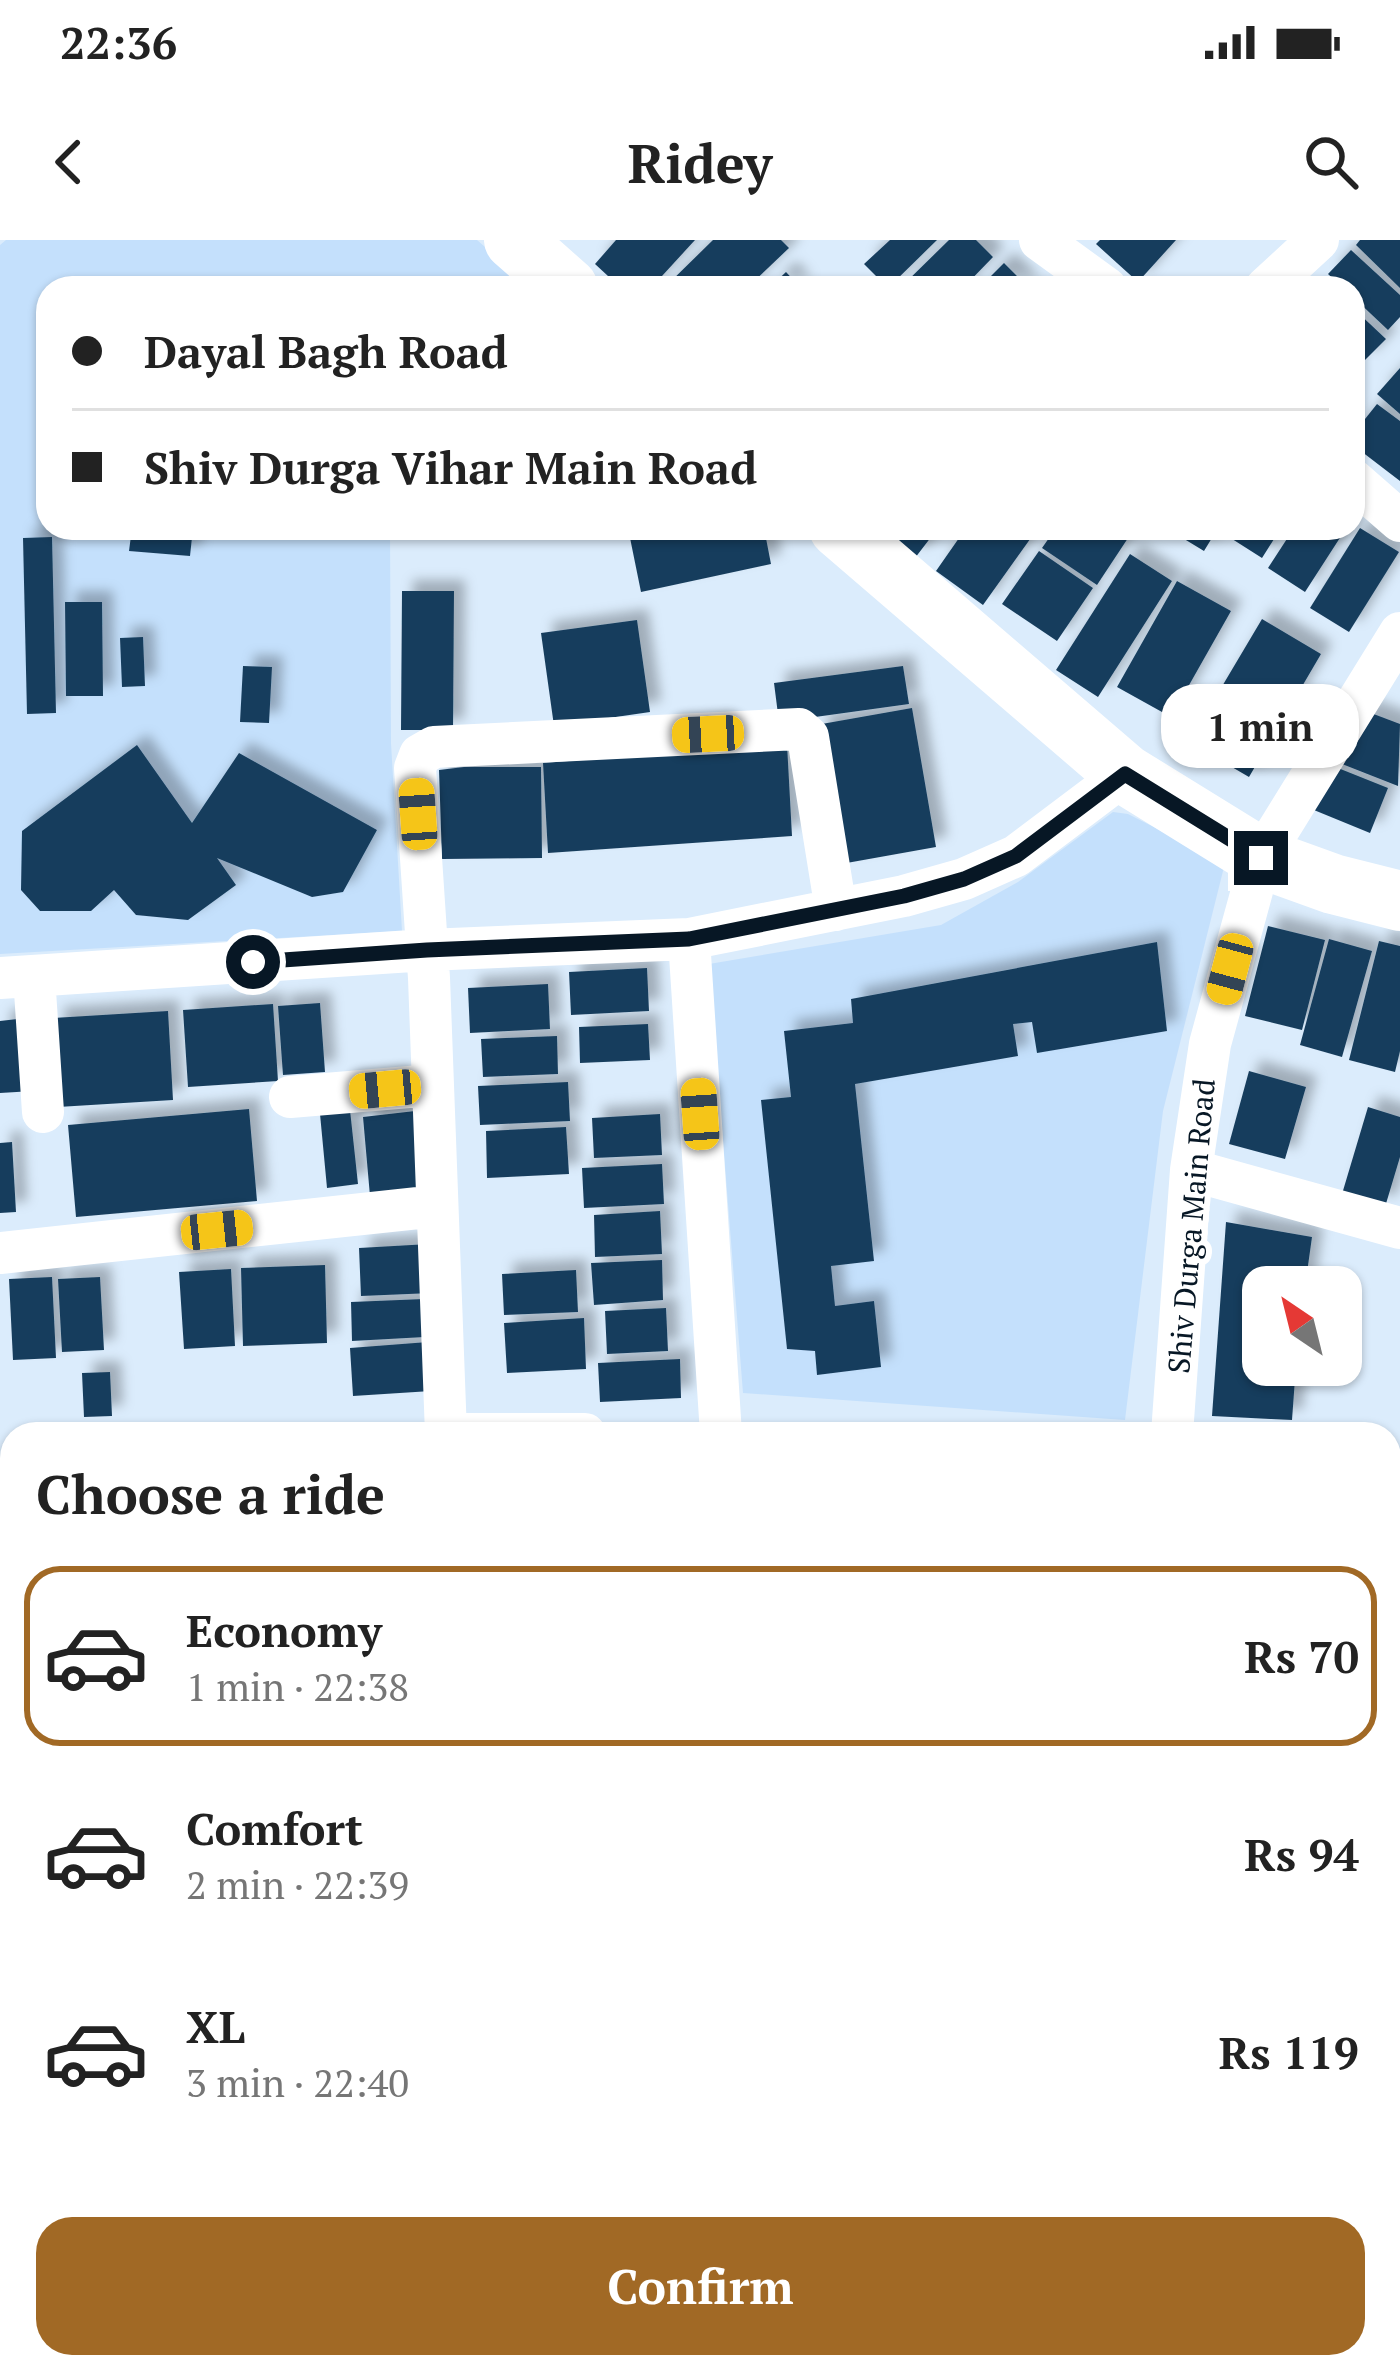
<!DOCTYPE html>
<html lang="en">
<head>
<meta charset="utf-8">
<style>
  :root { --surface:#fff; --page:#f6f6f6; --text:#222; --muted:#767676; --line:#e0e0e0; --accent:#a16925 }
  body { margin:0; font-family:"PT Serif",serif; background:var(--page); color:var(--text); height:100vh; display:flex; flex-direction:column; font-size:45px; white-space:nowrap }
  * { box-sizing:border-box; margin:0 }
  p { font-size:39px; color:var(--muted) }
  .icon { flex:none; width:66px; height:66px; fill:none; stroke:currentColor; stroke-width:2; stroke-linecap:round; stroke-linejoin:round }
  .map { position:relative; flex:1; overflow:hidden }
  .side { position:absolute; left:0px; top:1182px; width:1401px; height:957px; display:flex; flex-direction:column; background:var(--surface); border-radius:36px 36px 0 0; box-shadow:0 3px 9px #0004 }
  .side>* { flex:none }
  .hud { position:absolute; left:36px; top:36px; width:1329px; height:264px; border-radius:36px; box-shadow:0 3px 9px #0004; display:grid; align-content:center; height:264px; padding:0 36px; background:var(--surface) }
  .needle { width:78px; rotate:325deg }
  .fabs { position:absolute; left:1242px; top:1026px; display:grid; gap:24px }
  .fabs a { display:grid; place-items:center; width:120px; height:120px; border-radius:24px; background:var(--surface); box-shadow:0 3px 9px #0004; font-size:60px }
  .end { position:absolute; width:54px; height:54px; margin:-27px; border:15px solid #071725; background:#fff; box-shadow:0 0 0 6px #fff }
  .from { border-radius:50% }
  .bubble { position:absolute; height:84px; border-radius:36px; background:var(--surface); box-shadow:0 3px 9px #0004; font-size:39px; font-weight:800; line-height:84px; text-align:center }
  .car { position:absolute; width:36px; height:72px; margin:-36px -18px; border-radius:15px; box-shadow:0 0 9px 3px #0007; background:linear-gradient(#f5c518 24%,#345 0 40%,#f5c518 0 76%,#345 0 86%,#f5c518 0) }
  .hud b { display:flex; align-items:center; gap:42px; height:114px; font-size:45px }
  .hud b+b { border-top:3px solid var(--line) }
  .hud i { width:30px; height:30px; background:var(--text) }
  ul { padding:0; list-style:none }
  li { display:flex; align-items:center; gap:36px; height:180px; margin:0 24px 18px; padding:0 12px; border:6px solid transparent; border-radius:36px }
  li div { flex:1 }
  li b { display:block; font-size:45px }
  li em { font-style:normal; font-weight:800 }
  li.selected { border-color:var(--accent) }
  li>.icon { width:108px; height:108px; stroke-width:1.5 }
  h2 { padding:0 36px; font-size:54px; line-height:144px }
  .button { display:flex; gap:24px; margin-top:auto; padding:24px 36px }
  .button a { flex:1; height:138px; border-radius:36px; background:var(--accent); color:#fff; font-size:48px; font-weight:800; line-height:138px; text-align:center }
  .status { display:flex; justify-content:space-between; align-items:center; height:84px; padding:0 60px; background:var(--surface); direction:ltr }
  .status svg { height:33px; fill:currentColor }
  header { display:flex; justify-content:space-between; align-items:center; height:156px; padding:0 36px; background:var(--surface); font-size:54px; font-weight:800 }
  .map>svg:first-child { display:block }
  .built { fill:#c4e0fc }
  .building { fill:#183e5d; filter:url(#shadow) }
  .lines { fill:none; stroke-linecap:round; stroke-linejoin:round }
  .street { stroke:#fff; stroke-width:42 }
  .secondary { stroke:#fff; stroke-width:60 }
  .route { stroke:#071725; stroke-width:15 }
  .labels { text-anchor:middle; dominant-baseline:central; stroke-width:12; stroke-linejoin:round; paint-order:stroke }
  .street-label { font-size:30px; fill:#071725; stroke:#fff }
</style>
</head>
<body>
<div class="status"><b>22:36</b><svg viewBox="0 0 49 12"><path d="M0 12V9h3v3zM5 12V6h3v6zM10 12V3h3v9zM15 12V0h3v12zM26 1h20v11H26zM47 4h2v5h-2z"/></svg></div>
<header><svg class="icon" aria-label="back" viewBox="0 0 24 24"><path d="M15 5l-7 7 7 7"/></svg>Ridey<svg class="icon" aria-label="search" viewBox="0 0 24 24"><circle cx="10" cy="10" r="6"/><path d="M15 15l6 6"/></svg></header>
<div class="map">
<svg width="1400" height="2137" viewBox="0 0 1400 2137">
  <defs>
    <filter id="shadow"><feDropShadow dx="11" dy="-11" stdDeviation="6" flood-color="#0004"/></filter>
  </defs>
  <rect width="100%" height="100%" fill="#dbecfc"/>
  <!-- built -->
  <path class="built" d="M6 0H477L532 48H48V288H390L391 503 402 691 0 714V5Z
    M1113 572 1128 574 1225 623 1163 871 1125 1180 743 1153 709 724 941 685 1018 642Z"/>
  <!-- building -->
  <path class="building" d="M616 0H695L651 48H621L595 24Z
    M713 0H781L789 8 747 48H664Z
    M890 0H937L888 48 864 24Z
    M949 0H976L993 17 963 48H900Z
    M1100 0H1176L1138 42 1096 4Z
    M1360 0H1400V48L1356 5Z
    M1351 10 1400 55V77L1388 90 1353 57V48H1343L1328 34Z
    M1004 23 1017 36 1030 48H979Z
    M786 32 801 48H769Z
    M1353 68 1386 99 1363 122 1353 113Z
    M1400 128V174L1377 154Z
    M1377 164 1400 181V241L1353 205V194Z
    M132 288H193L190 316 129 311Z
    M628 288H764L771 324 641 352Z
    M877 288H938L915 318Z
    M966 288H1038L983 365 936 331Z
    M1056 288H1126L1132 292 1097 345 1042 308Z
    M1180 288H1218L1204 311 1176 294Z
    M1234 288H1281L1262 318 1229 297Z
    M1294 288 1345 290 1305 352 1268 328Z
    M1360 288 1399 312 1349 392 1310 368Z
    M52 297 56 473 27 474 23 298Z
    M1039 311 1093 348 1057 401 1002 364Z
    M1130 314 1172 341 1098 457 1056 430Z
    M1177 341 1231 371 1171 477 1117 447Z
    M402 351H454L453 490H401Z
    M65 362H102L103 456H66Z
    M1262 379 1321 414 1249 537 1189 502Z
    M637 380 650 472 554 486 541 393Z
    M143 397 145 446 122 447 120 398Z
    M243 426 272 427 269 483 240 482Z
    M903 426 909 464 779 482 774 443Z
    M912 468 936 607 841 624 816 485Z
    M1363 470 1400 484 1398 546 1342 524Z
    M787 504 792 596 548 613 543 523Z
    M137 505 192 583 239 513 377 590 343 652 312 657 217 618 236 645 188 680 136 675 114 650 91 671H40L21 650 22 591Z
    M1328 524 1388 548 1370 593 1309 568Z
    M464 527H541L542 618 442 619 439 530Z
    M1268 686 1325 700 1302 790 1245 776Z
    M1329 699 1372 711 1342 817 1300 805Z
    M1379 701 1400 706V811L1395 832 1349 820Z
    M1157 702 1167 791 1037 813 1032 782 1013 784 1018 816 855 844 874 1021 831 1026 835 1066 874 1061 881 1127 817 1135 815 1111 787 1109 761 860 791 857 784 791 853 783 851 759Z
    M647 728 649 771 571 775 569 732Z
    M548 744 550 789 470 793 468 748Z
    M320 763 325 832 283 835 278 766Z
    M273 764 278 841 188 847 183 770Z
    M168 771 173 860 58 867 53 778Z
    M26 778 33 851 0 853V781Z
    M648 784 650 820 580 823 579 787Z
    M557 796 558 834 483 837 481 799Z
    M1249 831 1306 847 1285 919 1229 904Z
    M568 842 570 881 480 885 478 846Z
    M1368 867 1400 877V917L1385 967 1342 954Z
    M249 869 257 961 76 977 68 885Z
    M350 870 358 944 327 948 320 874Z
    M415 871 422 950 370 956 363 877Z
    M660 874 662 915 594 918 592 878Z
    M566 887 569 934 487 938 486 891Z
    M12 902 16 972 0 973V903Z
    M662 924 664 964 584 968 582 928Z
    M660 971 662 1014 595 1017 594 975Z
    M1226 982 1312 997 1305 1047H1263V1125H1296L1292 1180 1212 1176Z
    M429 1004 432 1053 361 1056 359 1008Z
    M662 1020 663 1060 594 1065 591 1023Z
    M325 1025 327 1103 243 1106 241 1028Z
    M231 1029 235 1106 184 1109 179 1032Z
    M576 1030 578 1072 504 1075 502 1034Z
    M52 1037 56 1118 13 1120 9 1039Z
    M100 1037 104 1110 62 1112 58 1039Z
    M424 1059 425 1097 352 1101 351 1062Z
    M666 1068 668 1111 607 1114 605 1071Z
    M584 1078 586 1129 507 1133 504 1083Z
    M428 1102 431 1151 353 1156 350 1108Z
    M680 1119 681 1158 600 1162 598 1123Z
    M110 1132 112 1176 84 1177 82 1133Z
    M1389 1254 1400 1255V1342H1389Z
    M10 1314 12 1371 0 1374V1315Z
    M1389 1453H1399L1394 1540H1389Z
    M12 1673V1716L0 1712V1680Z
    M1393 1824 1400 1839V1894L1389 1899V1826Z
    M1400 2021V2065L1389 2046V2027Z
    M1389 2066 1400 2085V2112L1389 2118Z
    M70 2127H108L101 2137H76Z
    M243 2127H256L262 2137H226Z
    M285 2127H296L302 2137H267Z
    M304 2127H360L365 2137H309Z
    M725 2127H755L759 2137H729Z
    M760 2127H784L788 2137H763Z
    M994 2127H1042L1024 2137H1000Z
    M1078 2127H1134L1135 2130 1124 2137H1083Z
    M1192 2127H1213L1219 2137H1175Z
    M1221 2127H1256L1262 2137H1226Z
    M1266 2127H1305L1310 2137H1271Z
    M1308 2127H1359L1341 2137H1314Z"/>
  <g class="lines">
    <!-- street -->
    <path class="street" d="M1040 0 1106 48
      M1266 48 1318 0
      M1353 240 1400 281
      M689 699 721 1194
      M34 736 43 872
      M0 738 427 710 689 699 904 656 964 639 1016 616 1125 534
      M290 857 433 845
      M1191 930 1400 988
      M0 1013 437 966
      M446 1194 429 738 415 528 420 515 434 507 799 489 808 497 836 670
      M446 1194H585
      M1172 1194 1191 930 1210 804 1261 618 1400 393
      M1389 1237H1400
      M1389 1351 1400 1352
      M0 1462 12 1460
      M1389 1556H1400
      M0 1731 12 1753
      M1389 1905 1400 1900
      M1389 1946 1400 1967
      M1389 2014 1400 2008
      M0 2052 12 2075
      M209 2127 214 2137
      M117 2137 136 2127
      M412 2137 433 2127
      M626 2137 652 2127
      M863 2137 865 2127
      M921 2137 941 2127
      M1145 2137 1165 2127"/>
    <!-- secondary -->
    <path class="secondary" d="M514 0 568 48
      M839 288 1125 534 1261 618 1333 644 1400 661"/>
  </g>
  <g class="lines">
    <!-- route -->
    <path class="route" d="M253 722 427 710 689 699 904 656 964 639 1016 616 1125 534 1261 618"/>
  </g>
  <g class="labels">
    <!-- street labels -->
    <g class="street-label">
      <text transform="translate(1191 986) rotate(-85)">Shiv Durga Main Road</text>
    </g>
  </g>
</svg>
<div class="fabs">
<a><svg class="needle" viewBox="-14 -14 28 28"><path d="M0-13l5 13h-10z" fill="#e53935"/><path d="M0 13l5-13h-10z" fill="#767676"/></svg></a>
</div>
<i class="end from" style="left:253px;top:722px"></i>
<i class="end" style="left:1261px;top:618px"></i>
<div class="bubble" style="left:1161px;top:444px;width:198px">1 min</div>
<i class="car" style="left:708px;top:494px;rotate:267deg"></i>
<i class="car" style="left:418px;top:574px;rotate:356deg"></i>
<i class="car" style="left:1230px;top:729px;rotate:195deg"></i>
<i class="car" style="left:385px;top:849px;rotate:265deg"></i>
<i class="car" style="left:700px;top:874px;rotate:356deg"></i>
<i class="car" style="left:217px;top:990px;rotate:84deg"></i>
<div class="hud">
<b><i class="from"></i>Dayal Bagh Road</b>
<b><i></i>Shiv Durga Vihar Main Road</b>
</div>
<section class="side">
<h2>Choose a ride</h2>
<ul>
<li class="selected"><svg class="icon" aria-label="car" viewBox="0 0 24 24"><path d="M5 17H2v-5l4-1 3-4h7l3 4 3 1v5h-3M9 17h6M6 11h13"/><circle cx="7" cy="17" r="2"/><circle cx="17" cy="17" r="2"/></svg><div><b>Economy</b><p>1 min · 22:38</p></div><em>Rs 70</em></li>
<li><svg class="icon" aria-label="car" viewBox="0 0 24 24"><path d="M5 17H2v-5l4-1 3-4h7l3 4 3 1v5h-3M9 17h6M6 11h13"/><circle cx="7" cy="17" r="2"/><circle cx="17" cy="17" r="2"/></svg><div><b>Comfort</b><p>2 min · 22:39</p></div><em>Rs 94</em></li>
<li><svg class="icon" aria-label="car" viewBox="0 0 24 24"><path d="M5 17H2v-5l4-1 3-4h7l3 4 3 1v5h-3M9 17h6M6 11h13"/><circle cx="7" cy="17" r="2"/><circle cx="17" cy="17" r="2"/></svg><div><b>XL</b><p>3 min · 22:40</p></div><em>Rs 119</em></li>
</ul>
<div class="button"><a>Confirm</a></div>
</section>
</div>
</body>
</html>
